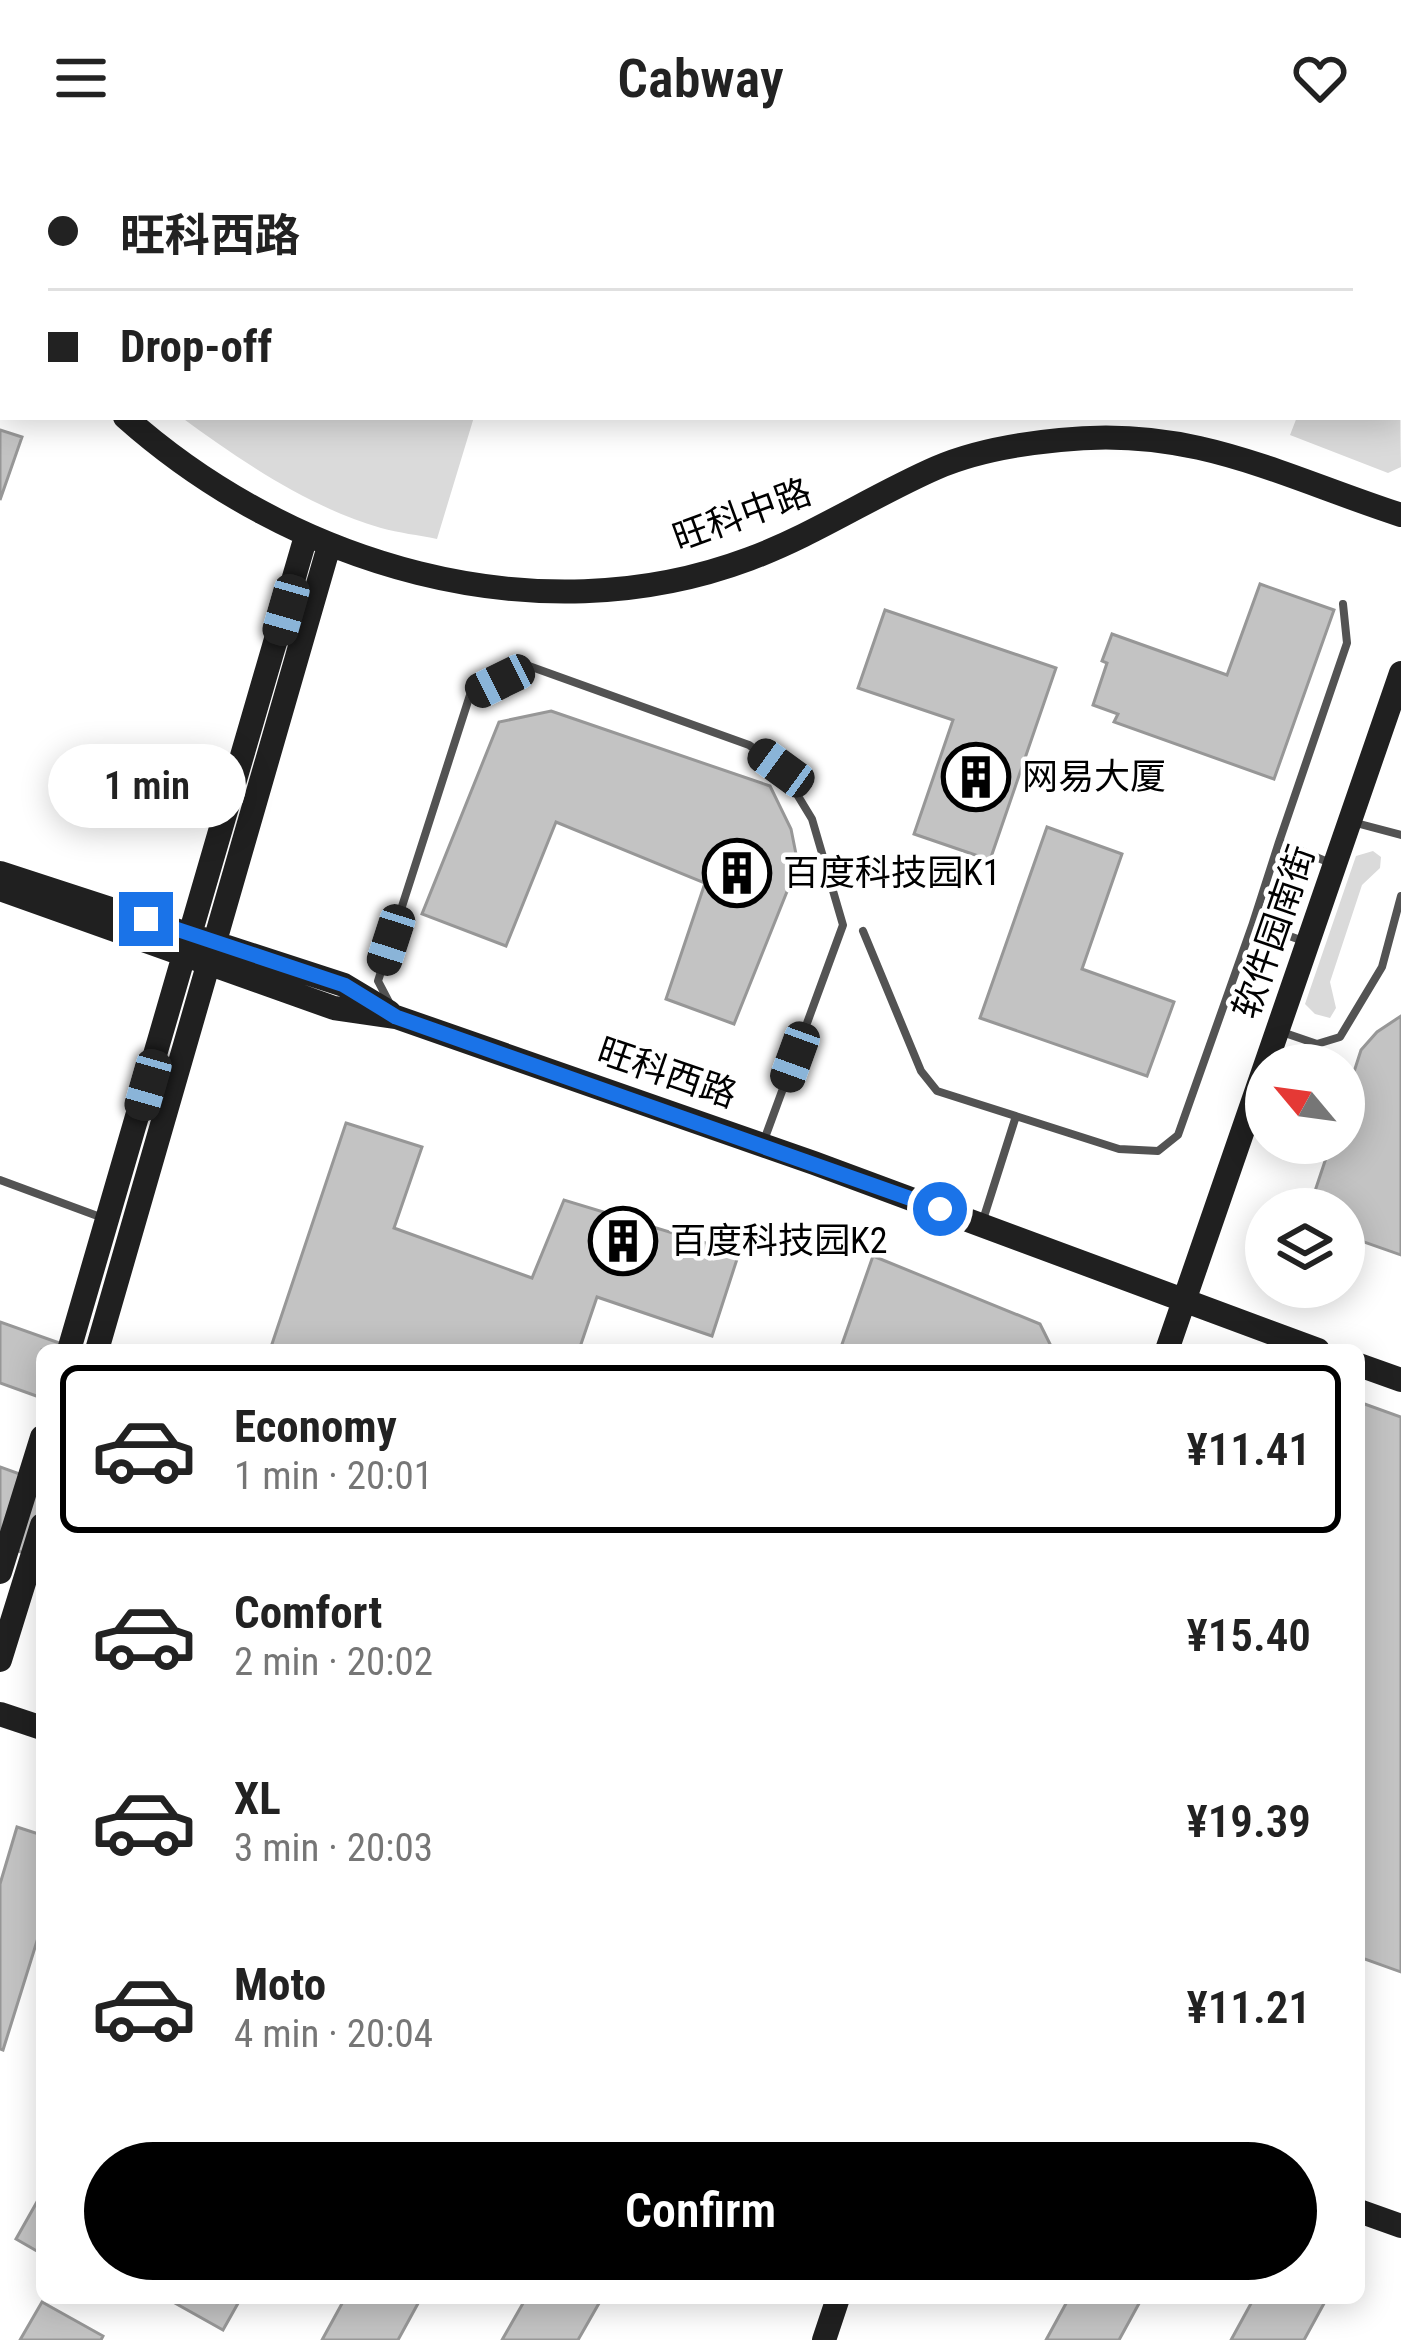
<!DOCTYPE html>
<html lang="en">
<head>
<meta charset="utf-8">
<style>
  :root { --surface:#fff; --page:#f2f2f2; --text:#222; --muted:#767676; --line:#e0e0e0; --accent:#000 }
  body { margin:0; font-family:"Roboto Condensed","Noto Sans SC",sans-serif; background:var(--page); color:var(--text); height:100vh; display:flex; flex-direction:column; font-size:45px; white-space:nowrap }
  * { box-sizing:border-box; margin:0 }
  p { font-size:39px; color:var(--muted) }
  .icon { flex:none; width:66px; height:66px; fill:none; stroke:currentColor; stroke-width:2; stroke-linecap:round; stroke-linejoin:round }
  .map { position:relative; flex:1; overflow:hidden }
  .panel { position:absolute; left:36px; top:1188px; width:1329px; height:960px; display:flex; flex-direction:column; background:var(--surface); border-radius:18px; box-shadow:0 6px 30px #0003 }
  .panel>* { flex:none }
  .top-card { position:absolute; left:0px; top:0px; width:1401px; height:264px; box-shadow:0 6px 30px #0003; display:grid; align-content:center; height:264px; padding:0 48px; background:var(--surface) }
  .needle { width:78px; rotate:299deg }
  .controls { position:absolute; left:1245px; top:888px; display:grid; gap:24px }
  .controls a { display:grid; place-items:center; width:120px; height:120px; border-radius:50%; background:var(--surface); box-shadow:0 6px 30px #0003; font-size:60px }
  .end { position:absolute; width:54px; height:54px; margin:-27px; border:15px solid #1a73e8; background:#fff; box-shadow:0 0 0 6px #fff }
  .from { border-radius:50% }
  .bubble { position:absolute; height:84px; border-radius:42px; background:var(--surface); box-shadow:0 6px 30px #0003; font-size:39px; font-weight:600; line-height:84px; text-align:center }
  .car { position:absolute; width:36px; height:72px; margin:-36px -18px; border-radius:15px; box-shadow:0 0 9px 3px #0007; background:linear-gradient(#222 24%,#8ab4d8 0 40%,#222 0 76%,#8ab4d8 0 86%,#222 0) }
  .top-card b { display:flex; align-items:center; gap:42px; height:114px; font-size:45px }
  .top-card b+b { border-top:3px solid var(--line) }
  .top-card i { width:30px; height:30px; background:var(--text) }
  ul { padding:21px 0 0; list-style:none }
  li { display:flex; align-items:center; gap:36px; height:168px; margin:0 24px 18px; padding:0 24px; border:6px solid transparent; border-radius:18px }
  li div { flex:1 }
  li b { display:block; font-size:45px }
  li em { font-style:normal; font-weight:600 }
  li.active { border-color:var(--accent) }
  li>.icon { width:108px; height:108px; stroke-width:1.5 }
  .primary-button { display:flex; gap:24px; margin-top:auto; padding:24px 48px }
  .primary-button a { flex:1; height:138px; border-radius:72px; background:var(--accent); color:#fff; font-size:48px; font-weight:600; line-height:138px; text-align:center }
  header { display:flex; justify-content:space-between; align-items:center; height:156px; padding:0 48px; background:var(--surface); font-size:54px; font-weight:600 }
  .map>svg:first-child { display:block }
  .green { fill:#dadada }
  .building { fill:#c3c3c3; stroke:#979797; stroke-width:3 }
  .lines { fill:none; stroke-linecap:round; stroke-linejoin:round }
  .lane { stroke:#535353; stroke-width:8 }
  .street { stroke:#535353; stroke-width:16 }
  .secondary { stroke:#202020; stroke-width:24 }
  .route { stroke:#1a73e8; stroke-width:15 }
  .labels { text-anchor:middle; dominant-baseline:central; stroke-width:9; stroke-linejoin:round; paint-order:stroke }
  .street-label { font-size:36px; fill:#000; stroke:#fff }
  .poi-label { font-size:36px; fill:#000; stroke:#fff; text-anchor:start }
</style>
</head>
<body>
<header><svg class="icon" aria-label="menu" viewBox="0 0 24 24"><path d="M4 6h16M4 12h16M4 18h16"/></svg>Cabway<svg class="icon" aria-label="heart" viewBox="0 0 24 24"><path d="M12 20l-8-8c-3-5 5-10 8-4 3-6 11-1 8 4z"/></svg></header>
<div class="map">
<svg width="1401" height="2184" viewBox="0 0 1401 2184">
  <rect width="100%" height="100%" fill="#fff"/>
  <!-- green -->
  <path class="green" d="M14 0H553L16 3Z
    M1398 129 1401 311 1388 317 1290 279 1297 261H1398Z
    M181 261H474L437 383C418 379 399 377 381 372 308 351 241 305 181 261Z
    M1373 695 1381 701 1380 712 1362 729 1330 826 1336 852 1330 862 1315 858 1305 848 1356 700Z"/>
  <!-- building -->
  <path class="building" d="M0 274 22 281 0 344Z
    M1260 428 1334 454 1274 623 1114 566 1118 558 1093 549 1107 507 1102 505 1112 478 1227 519Z
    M885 454 1056 512 990 704 914 678 953 564 858 532Z
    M551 555 770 630 791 673 798 708 734 868 666 843 705 727 556 666 506 790 422 758 499 566Z
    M1047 671 1122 698 1082 813 1174 846 1147 920 980 862Z
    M1401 860V1099L1344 1079V1053H1309L1331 987H1344V947L1361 894 1377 876Z
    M346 967 422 991 394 1072 532 1122 564 1044 739 1097 712 1180 597 1141 579 1194H270Z
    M873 1100 1040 1168 1053 1194H840Z
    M0 1166 79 1194H42V1242L0 1227Z
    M1359 1246 1401 1261V1816L1359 1801Z
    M0 1311 42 1326V1403L0 1389Z
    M17 1671 42 1679V1769L3 1894 0 1893V1728Z
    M42 2037V2098L16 2083Z
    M166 2142H241L223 2174Z
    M345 2142H421L398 2184H322Z
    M526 2142H602L578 2184H502Z
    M1069 2142H1142L1119 2184H1046Z
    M1254 2142H1327L1304 2184H1231Z
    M42 2146 103 2180 101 2184H20Z"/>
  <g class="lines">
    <!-- lane -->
    <path class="lane" d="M1356 667 1401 679
      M1279 686 1347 487 1343 448
      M863 775 921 915 937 935 1119 993 1158 995 1178 979 1253 767
      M1306 786 1253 767 1279 686 1328 706
      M389 846 378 825 470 539 529 510 749 589 781 612 812 663 843 769 763 987
      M1279 875 1317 888 1340 881 1382 811 1401 740
      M0 1024 103 1062
      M982 1067 1016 960"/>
    <!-- street -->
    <path class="street" d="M1121 0 1129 3
      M1398 101 1401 102"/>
    <!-- secondary -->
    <path class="secondary" d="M0 79 3 86
      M125 261C290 408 535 483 749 403 814 379 872 340 936 312 975 295 1018 288 1060 284 1192 269 1281 320 1401 359
      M0 717 344 829 389 856
      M0 733 334 852 396 861 814 1007 1318 1194
      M69 1194 306 380
      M97 1194 329 390
      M1167 1194 1401 517
      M1359 1209 1401 1224
      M0 1416 42 1281
      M0 1504 42 1369
      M0 1558 42 1572
      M1359 2055 1401 2070
      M824 2184 838 2142"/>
  </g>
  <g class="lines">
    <!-- route -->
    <path class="route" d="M146 763 344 829 396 861 940 1053"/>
  </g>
  <!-- icons -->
  <defs>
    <g id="building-ring" transform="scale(3.45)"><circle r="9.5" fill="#fff" stroke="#000" stroke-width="1.5"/><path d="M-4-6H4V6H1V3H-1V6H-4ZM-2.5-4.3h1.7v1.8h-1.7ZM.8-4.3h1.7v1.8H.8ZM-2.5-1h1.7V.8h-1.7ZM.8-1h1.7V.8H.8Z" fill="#000"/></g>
  </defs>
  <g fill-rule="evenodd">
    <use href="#building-ring" x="976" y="621"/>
    <use href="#building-ring" x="737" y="717"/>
    <use href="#building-ring" x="623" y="1085"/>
  </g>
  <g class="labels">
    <!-- street labels -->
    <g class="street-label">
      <text transform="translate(742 359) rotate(-20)">旺科中路</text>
      <text transform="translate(1274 776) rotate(-71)">软件园南街</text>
      <text transform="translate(667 917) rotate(19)">旺科西路</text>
    </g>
    <!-- poi labels -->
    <g class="poi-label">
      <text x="1022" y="621">网易大厦</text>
      <text x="783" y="717">百度科技园K1</text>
      <text x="670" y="1085">百度科技园K2</text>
    </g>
  </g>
</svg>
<div class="controls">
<a><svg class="needle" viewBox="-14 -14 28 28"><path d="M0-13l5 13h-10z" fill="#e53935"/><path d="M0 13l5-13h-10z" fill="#767676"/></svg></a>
<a><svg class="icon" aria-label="layers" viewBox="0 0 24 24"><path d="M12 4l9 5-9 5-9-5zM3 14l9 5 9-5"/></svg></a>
</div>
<i class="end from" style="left:940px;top:1053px"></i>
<i class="end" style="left:146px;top:763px"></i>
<div class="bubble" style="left:48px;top:588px;width:198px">1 min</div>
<i class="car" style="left:286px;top:454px;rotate:196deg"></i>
<i class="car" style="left:500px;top:525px;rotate:244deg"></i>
<i class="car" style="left:781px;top:612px;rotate:306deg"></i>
<i class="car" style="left:391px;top:784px;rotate:198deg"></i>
<i class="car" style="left:795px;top:901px;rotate:200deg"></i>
<i class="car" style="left:148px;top:929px;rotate:196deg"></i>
<div class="top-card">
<b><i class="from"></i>旺科西路</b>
<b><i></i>Drop-off</b>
</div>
<section class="panel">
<ul>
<li class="active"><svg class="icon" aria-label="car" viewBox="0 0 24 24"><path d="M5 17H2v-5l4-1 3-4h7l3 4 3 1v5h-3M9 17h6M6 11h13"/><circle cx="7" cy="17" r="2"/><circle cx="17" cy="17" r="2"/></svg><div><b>Economy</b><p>1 min · 20:01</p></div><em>¥11.41</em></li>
<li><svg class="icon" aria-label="car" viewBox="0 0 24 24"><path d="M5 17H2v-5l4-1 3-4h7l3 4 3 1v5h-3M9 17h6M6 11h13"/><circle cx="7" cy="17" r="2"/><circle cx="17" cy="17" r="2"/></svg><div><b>Comfort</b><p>2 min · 20:02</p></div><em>¥15.40</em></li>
<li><svg class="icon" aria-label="car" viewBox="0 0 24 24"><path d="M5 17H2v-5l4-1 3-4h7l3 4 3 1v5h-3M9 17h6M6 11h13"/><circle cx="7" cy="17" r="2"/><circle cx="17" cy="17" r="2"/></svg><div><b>XL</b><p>3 min · 20:03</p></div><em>¥19.39</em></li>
<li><svg class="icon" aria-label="car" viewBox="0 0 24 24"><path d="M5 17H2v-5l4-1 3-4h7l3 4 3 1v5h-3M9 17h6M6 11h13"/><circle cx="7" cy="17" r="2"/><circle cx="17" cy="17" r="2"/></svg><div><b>Moto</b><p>4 min · 20:04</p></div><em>¥11.21</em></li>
</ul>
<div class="primary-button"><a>Confirm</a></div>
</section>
</div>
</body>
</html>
